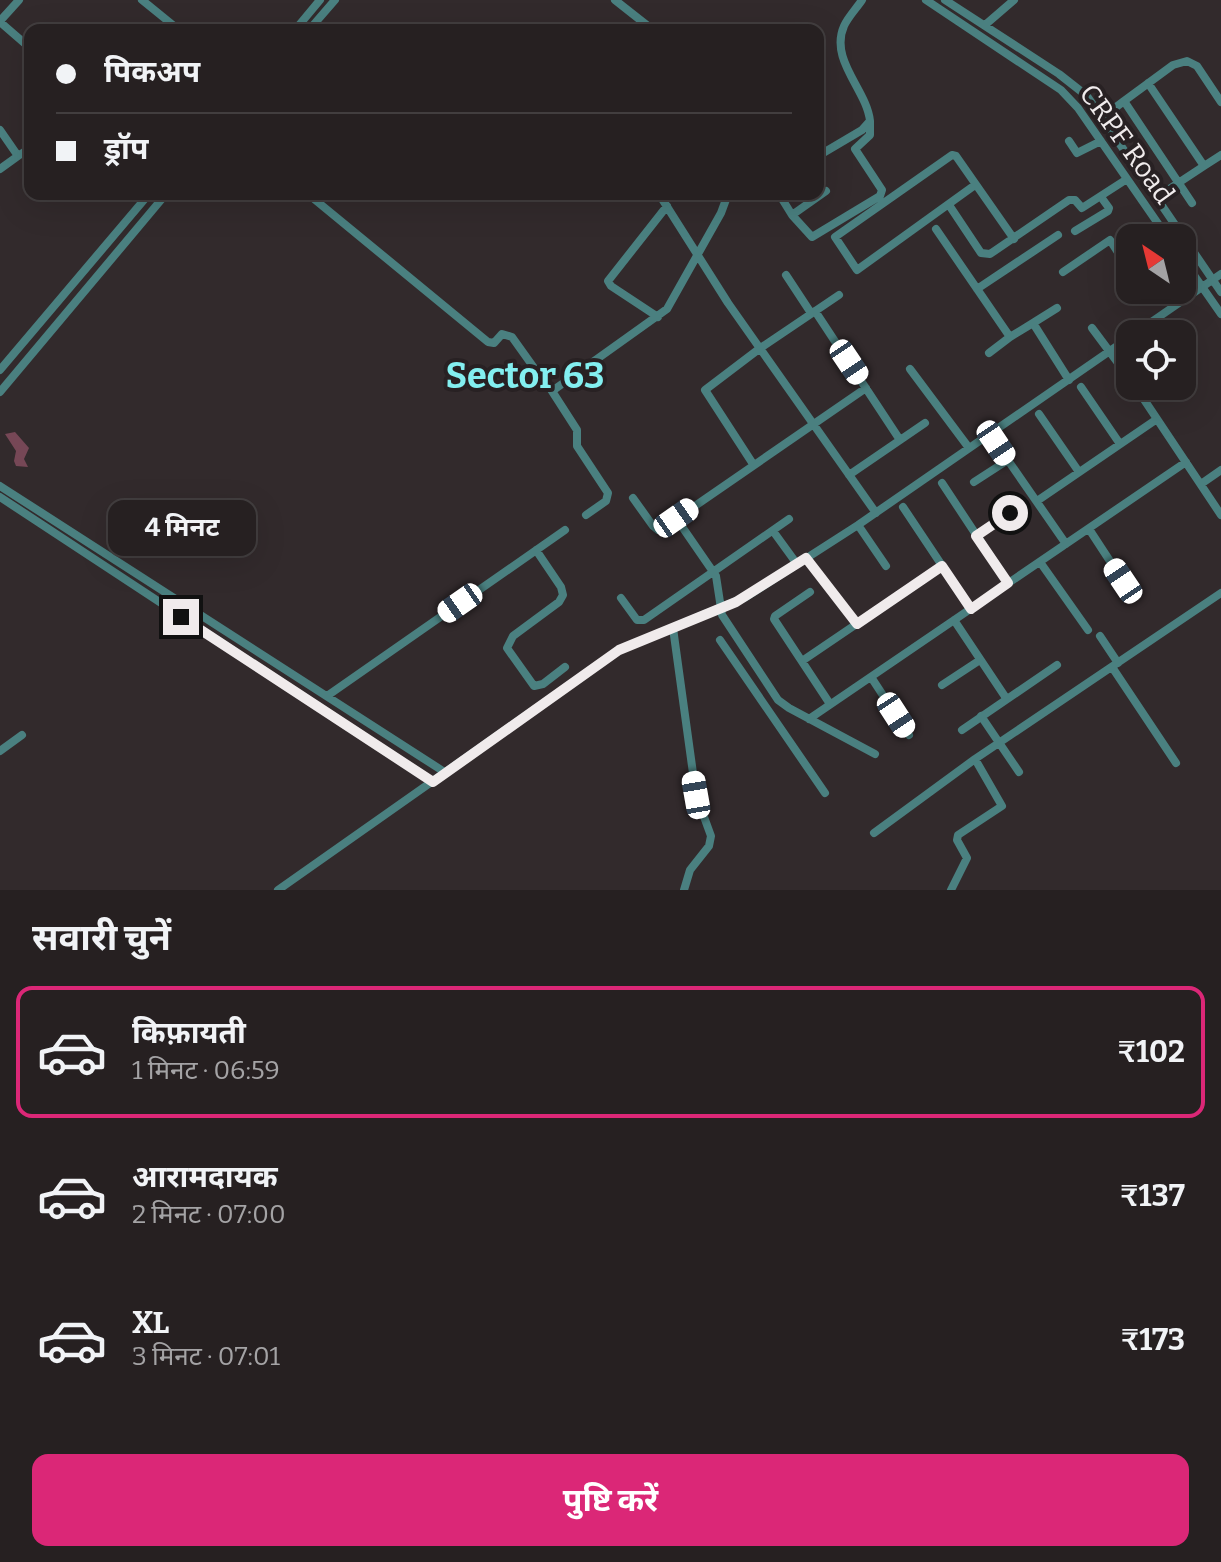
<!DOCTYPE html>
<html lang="hi">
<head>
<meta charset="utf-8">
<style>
  :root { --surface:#262021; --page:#2e282a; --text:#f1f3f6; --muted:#a4a3a5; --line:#423e3f; --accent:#db2777 }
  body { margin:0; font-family:Bitter,"Noto Sans Devanagari",serif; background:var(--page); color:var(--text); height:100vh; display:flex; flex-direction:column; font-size:30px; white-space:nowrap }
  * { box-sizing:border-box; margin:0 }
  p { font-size:26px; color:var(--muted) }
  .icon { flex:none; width:44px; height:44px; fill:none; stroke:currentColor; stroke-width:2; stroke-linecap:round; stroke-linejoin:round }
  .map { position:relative; height:890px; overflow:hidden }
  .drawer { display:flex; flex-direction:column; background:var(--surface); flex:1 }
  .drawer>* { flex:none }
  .guide { position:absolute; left:24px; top:24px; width:800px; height:176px; border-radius:16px; box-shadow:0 8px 32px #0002,0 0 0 2px var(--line); display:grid; align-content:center; height:176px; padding:0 32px; background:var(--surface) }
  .needle { width:52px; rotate:325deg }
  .tools { position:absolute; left:1116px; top:224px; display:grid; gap:16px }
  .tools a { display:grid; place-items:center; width:80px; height:80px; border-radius:16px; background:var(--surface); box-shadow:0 8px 32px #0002,0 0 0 2px var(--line); font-size:40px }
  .end { position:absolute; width:36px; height:36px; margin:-18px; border:10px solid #f0ebec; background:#111; box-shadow:0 0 0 4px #111 }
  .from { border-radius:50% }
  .bubble { position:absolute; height:56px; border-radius:16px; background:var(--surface); box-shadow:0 8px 32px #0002,0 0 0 2px var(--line); font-size:26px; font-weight:700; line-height:56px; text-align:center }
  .car { position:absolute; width:24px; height:48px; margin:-24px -12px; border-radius:10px; box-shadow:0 0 6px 2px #0007; background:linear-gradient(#fff 24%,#345 0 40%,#fff 0 76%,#345 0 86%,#fff 0) }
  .guide b { display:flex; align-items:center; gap:28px; height:76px; font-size:30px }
  .guide b+b { border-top:2px solid var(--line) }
  .guide i { width:20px; height:20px; background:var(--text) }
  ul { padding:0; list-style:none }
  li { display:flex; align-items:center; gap:24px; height:132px; margin:0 16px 12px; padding:0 16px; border:4px solid transparent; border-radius:16px }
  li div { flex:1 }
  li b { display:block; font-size:30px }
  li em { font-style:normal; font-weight:700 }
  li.current { border-color:var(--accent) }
  li>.icon { width:72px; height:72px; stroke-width:1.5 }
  h2 { padding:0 32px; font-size:36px; line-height:96px }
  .button { display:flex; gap:16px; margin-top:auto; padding:16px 32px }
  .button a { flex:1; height:92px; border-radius:16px; background:var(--accent); color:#fff; font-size:32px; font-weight:700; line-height:92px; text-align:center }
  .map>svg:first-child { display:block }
  .water { fill:#764756 }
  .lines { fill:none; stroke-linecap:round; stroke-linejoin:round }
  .minor { stroke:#4a8080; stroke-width:8 }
  .route { stroke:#f0ebec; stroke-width:10 }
  .labels { text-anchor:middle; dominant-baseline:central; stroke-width:8; stroke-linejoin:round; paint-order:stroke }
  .street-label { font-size:28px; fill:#f0ebec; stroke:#282123 }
  .district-label { font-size:36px; font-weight:bold; fill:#83eff0; stroke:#282123 }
</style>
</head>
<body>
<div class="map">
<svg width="1221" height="890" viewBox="0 0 1221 890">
  <rect width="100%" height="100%" fill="#322a2c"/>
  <!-- water -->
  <path class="water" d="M15 432 29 448 24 459 28 467 16 466 14 461 16 451 5 434Z"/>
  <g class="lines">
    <!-- minor -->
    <path class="minor" d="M142 0 179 30
      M615 0 653 30
      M926 0 1061 90 1078 108 1168 238
      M945 0 1059 74 1087 96 1221 292
      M0 21 19 0
      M0 22 30 48
      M985 25 1014 0
      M295 30 320 0
      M309 30 335 0
      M1148 83 1204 166 1157 197
      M1124 101 1173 65 1187 61 1197 66 1221 102
      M1103 117 1124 101 1192 203
      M0 130 18 156 0 169
      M1069 141 1077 153 1101 141
      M18 156 30 148
      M818 156 862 130 870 121C867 90 829 60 844 26 848 17 856 9 862 0
      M1204 166 1221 155
      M975 185 857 270 835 237 952 155 956 156 1014 239
      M308 194 488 342 494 343 502 334 512 337 547 386 555 389 667 309 721 213 728 194
      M659 194 728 303 876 513
      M779 194 792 215 812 237 880 196 882 190 855 149 870 135V121
      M951 208 981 253 990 254 1069 200H1075L1082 208 1127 179
      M792 215 826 191
      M936 229 1010 337 1033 323 1069 380
      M1075 231 1108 211 1109 208 1101 197
      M1182 258 1221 314
      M1063 272 1110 240 1130 271
      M786 275 811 313
      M977 289 1058 235
      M1174 290 1176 292
      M815 311 900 440
      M658 317 611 286 608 281 667 206
      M1033 323 1057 308
      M1092 328 1130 379
      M1134 334 1221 274
      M989 353 1010 337
      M910 369 969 448
      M0 370 149 194
      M1135 386 1221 515
      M1081 387 1120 444
      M550 388 577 430V446L608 493 606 501 586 515
      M0 392 166 194
      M1039 414 1079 472
      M996 443 1066 544
      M753 464 705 390 759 349 839 295
      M849 475 925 423
      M974 482 1008 460
      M942 483 1008 583
      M1201 484 1221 470
      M0 486 446 773
      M0 497 433 782
      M633 498 653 526 658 530 663 528 866 388
      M1037 501 1157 419
      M903 507 971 609
      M676 518 716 576 722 615 778 700 789 708 875 754
      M858 525 886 566
      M1089 529 1123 581
      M773 531 797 564
      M976 536 1010 513
      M536 550 561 587 563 595 559 602 513 636 507 648 534 686 543 684 565 667
      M806 558 857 624
      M1040 562 1088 630
      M810 592 775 616 774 619 830 704
      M621 598 637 620H644L789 519
      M954 620 1006 698
      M673 628 696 795 711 836 709 846 690 870 684 890
      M1100 636 1118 663
      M720 640 825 793
      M802 661 942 566
      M1112 667 1176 763
      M871 677 909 735
      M942 685 980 660
      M327 696 565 530
      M981 716 1019 772
      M809 719 1186 462
      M962 730 1057 665
      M0 751 22 735
      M874 833 975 759 1221 593
      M278 890 619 650 746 597 858 525 1130 337
      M951 890 967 858 957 840 958 835 1002 806 975 759"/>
  </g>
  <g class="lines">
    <!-- route -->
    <path class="route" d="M181 617 433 782 619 650 736 602 806 558 857 624 942 566 971 609 1008 583 976 536 1010 513"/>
  </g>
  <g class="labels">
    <!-- street labels -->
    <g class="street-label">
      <text transform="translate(1127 144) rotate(54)">CRPF Road</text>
    </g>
    <!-- district labels -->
    <g class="district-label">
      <text x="525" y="376">Sector 63</text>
    </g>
  </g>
</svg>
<div class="tools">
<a><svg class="needle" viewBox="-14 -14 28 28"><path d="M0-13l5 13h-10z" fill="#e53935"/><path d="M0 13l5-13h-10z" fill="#a4a3a5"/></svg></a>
<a><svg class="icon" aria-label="locate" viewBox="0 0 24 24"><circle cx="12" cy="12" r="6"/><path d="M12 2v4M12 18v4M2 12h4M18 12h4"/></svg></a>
</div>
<i class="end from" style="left:1010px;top:513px"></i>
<i class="end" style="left:181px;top:617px"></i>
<div class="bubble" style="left:108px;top:500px;width:148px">4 मिनट</div>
<i class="car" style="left:849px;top:362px;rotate:146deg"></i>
<i class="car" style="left:996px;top:443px;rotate:146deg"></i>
<i class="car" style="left:676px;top:518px;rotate:55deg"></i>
<i class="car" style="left:1123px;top:581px;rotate:326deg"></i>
<i class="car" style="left:460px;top:603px;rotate:235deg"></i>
<i class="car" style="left:896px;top:715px;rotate:147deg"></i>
<i class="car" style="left:696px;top:795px;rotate:350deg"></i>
<div class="guide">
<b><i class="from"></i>पिकअप</b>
<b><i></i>ड्रॉप</b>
</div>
</div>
<section class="drawer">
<h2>सवारी चुनें</h2>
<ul>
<li class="current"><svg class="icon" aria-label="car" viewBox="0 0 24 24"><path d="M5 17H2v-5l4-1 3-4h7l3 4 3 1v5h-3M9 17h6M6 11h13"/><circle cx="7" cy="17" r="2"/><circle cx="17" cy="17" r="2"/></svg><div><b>किफ़ायती</b><p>1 मिनट · 06:59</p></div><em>₹102</em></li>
<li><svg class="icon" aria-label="car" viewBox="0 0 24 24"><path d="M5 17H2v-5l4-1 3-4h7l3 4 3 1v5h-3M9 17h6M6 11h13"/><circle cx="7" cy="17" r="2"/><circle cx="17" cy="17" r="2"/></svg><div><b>आरामदायक</b><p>2 मिनट · 07:00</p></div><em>₹137</em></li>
<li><svg class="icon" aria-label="car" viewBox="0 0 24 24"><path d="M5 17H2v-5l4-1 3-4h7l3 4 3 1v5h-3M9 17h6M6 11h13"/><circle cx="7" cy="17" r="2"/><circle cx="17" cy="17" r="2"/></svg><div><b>XL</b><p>3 मिनट · 07:01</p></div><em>₹173</em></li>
</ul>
<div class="button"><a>पुष्टि करें</a></div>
</section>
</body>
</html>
